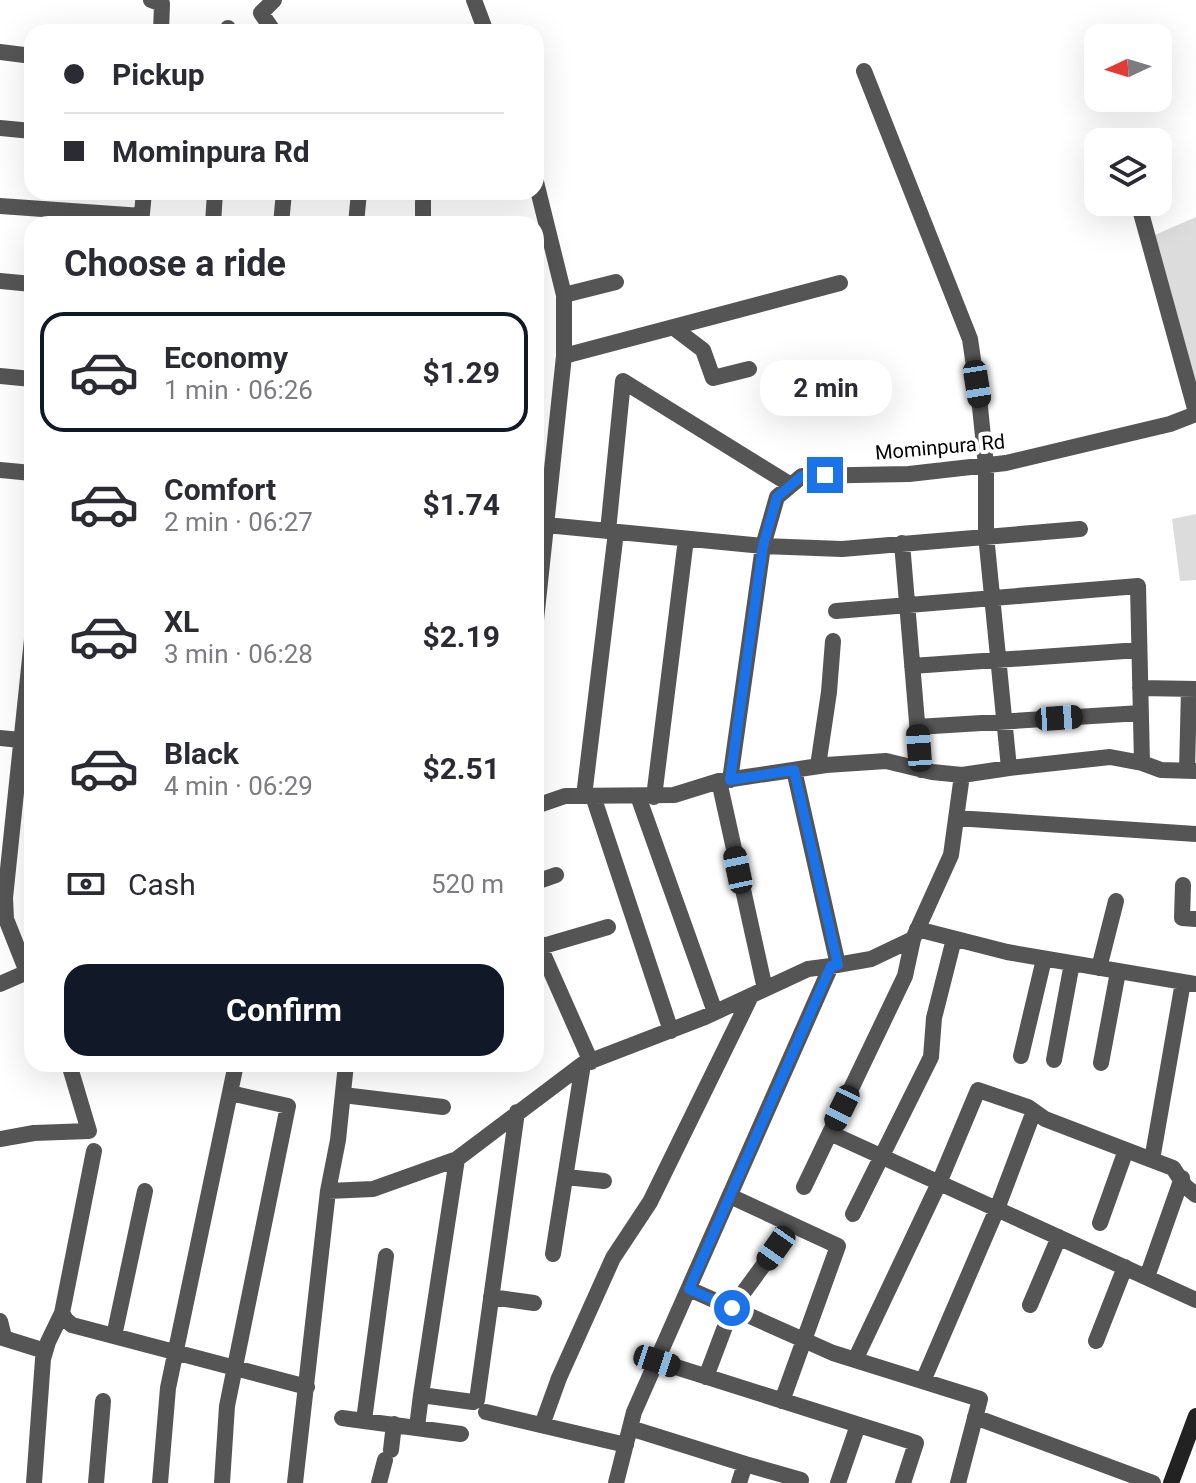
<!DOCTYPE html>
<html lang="en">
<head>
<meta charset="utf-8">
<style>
  :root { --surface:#fff; --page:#f7f7f7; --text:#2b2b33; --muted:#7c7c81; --line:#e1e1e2; --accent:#111827 }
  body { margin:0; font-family:Roboto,sans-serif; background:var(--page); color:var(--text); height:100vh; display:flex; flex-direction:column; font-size:30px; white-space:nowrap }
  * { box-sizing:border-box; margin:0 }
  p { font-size:26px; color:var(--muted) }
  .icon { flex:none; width:44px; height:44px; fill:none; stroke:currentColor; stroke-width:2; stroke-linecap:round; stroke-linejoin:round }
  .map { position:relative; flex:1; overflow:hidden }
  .side { position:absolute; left:24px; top:216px; width:520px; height:856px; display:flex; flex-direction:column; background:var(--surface); border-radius:24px; box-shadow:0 8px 32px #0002 }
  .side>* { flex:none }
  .top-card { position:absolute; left:24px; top:24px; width:520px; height:176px; border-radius:24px; box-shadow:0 8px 32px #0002; display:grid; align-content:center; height:176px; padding:0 40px; background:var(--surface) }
  .needle { width:52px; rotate:266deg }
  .controls { position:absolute; left:1084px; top:24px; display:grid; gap:16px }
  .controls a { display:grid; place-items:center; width:88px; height:88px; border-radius:16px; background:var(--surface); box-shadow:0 8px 32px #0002; font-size:40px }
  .end { position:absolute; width:36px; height:36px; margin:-18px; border:10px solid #1a73e8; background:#fff; box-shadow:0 0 0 4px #fff }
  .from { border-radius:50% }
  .bubble { position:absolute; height:56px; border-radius:24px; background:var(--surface); box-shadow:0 8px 32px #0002; font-size:26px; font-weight:700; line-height:56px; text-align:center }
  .car { position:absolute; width:24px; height:48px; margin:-24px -12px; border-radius:10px; box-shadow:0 0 6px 2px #0007; background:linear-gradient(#222 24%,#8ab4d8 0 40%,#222 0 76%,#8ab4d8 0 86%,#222 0) }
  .top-card b { display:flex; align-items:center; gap:28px; height:76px; font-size:30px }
  .top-card b+b { border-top:2px solid var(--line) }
  .top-card i { width:20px; height:20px; background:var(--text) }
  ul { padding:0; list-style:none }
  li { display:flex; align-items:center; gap:24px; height:120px; margin:0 16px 12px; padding:0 24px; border:4px solid transparent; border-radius:24px }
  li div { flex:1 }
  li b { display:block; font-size:30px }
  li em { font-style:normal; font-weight:700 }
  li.selected { border-color:var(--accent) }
  li>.icon { width:72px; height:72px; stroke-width:1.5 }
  h2 { padding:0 40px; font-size:36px; line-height:96px }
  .pay { display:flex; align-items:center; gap:20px; height:88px; padding:0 40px; font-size:30px }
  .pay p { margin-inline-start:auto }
  .primary-button { display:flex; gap:16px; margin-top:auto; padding:16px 40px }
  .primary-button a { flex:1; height:92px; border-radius:24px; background:var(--accent); color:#fff; font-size:32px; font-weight:700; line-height:92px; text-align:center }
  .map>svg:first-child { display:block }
  .green { fill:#dcdcdc }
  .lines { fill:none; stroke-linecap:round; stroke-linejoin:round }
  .street { stroke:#555; stroke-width:16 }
  .secondary { stroke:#222; stroke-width:16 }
  .route { stroke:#1a73e8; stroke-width:10 }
  .labels { text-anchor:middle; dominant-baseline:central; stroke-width:8; stroke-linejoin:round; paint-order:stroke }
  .street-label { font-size:20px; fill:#000; stroke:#fff }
</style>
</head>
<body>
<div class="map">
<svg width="1196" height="1483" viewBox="0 0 1196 1483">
  <rect width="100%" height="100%" fill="#fff"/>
  <!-- green -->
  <path class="green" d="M1196 217V412L1148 238Z
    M1196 514V580L1180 581 1172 519Z"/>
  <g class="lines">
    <!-- street -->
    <path class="street" d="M151 0 162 4 161 32
      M474 0 486 32
      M228 32V28
      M274 32 261 13 274 0
      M0 52 32 56
      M0 128 32 131
      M536 182 564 295V356L536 620
      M418 192 423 197V224
      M1138 202 1196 412
      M0 206 142 216
      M141 224 144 192
      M213 224 215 192
      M281 224 284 192
      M356 224 359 192
      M0 281 32 284
      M564 295 616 282
      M674 328 703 350 713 378 749 369
      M564 356 840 283
      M0 376 32 379
      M0 470 32 473
      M536 524 763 546 777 497 802 476 909 474 1006 463 1170 424 1196 414
      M608 531 623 381 791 485
      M902 543 921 770
      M836 611 1138 586 1142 763 1110 757 1009 768
      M912 666 1139 650
      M1140 688 1196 689
      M917 727 1141 713
      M0 738 30 741
      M1142 763 1161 770 1195 771
      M818 766 829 692 833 641
      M794 770 838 965
      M1187 771 1189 689
      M730 780 763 546 842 549 1080 529
      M719 781 765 989
      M584 796 616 532
      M593 796 671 1031
      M638 796 715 1012
      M654 797 686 539
      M536 806 565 796 674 795 719 781 826 765 886 761 932 772 962 775
      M956 818 1196 834
      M536 882 556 875
      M1183 885 1182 918 1196 919
      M917 929 1007 952 1196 984
      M536 938 591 1062
      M540 947 608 927
      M1099 968 1116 901
      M27 972 6 919 5 898 32 639
      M0 984 32 970
      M1021 1056 1044 959
      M1054 1060 1072 963
      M1101 1063 1118 972
      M343 1095 443 1107
      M830 1133 1196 1300
      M0 1139 34 1133 89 1131 69 1064
      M94 1151 62 1313 66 1320 72 1325 307 1387
      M457 1159 421 1395 473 1402 477 1400 517 1112
      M1152 1160 1183 982
      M566 1177 604 1181
      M804 1187 905 976 913 939
      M328 1191 373 1189 457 1159 583 1064 705 1017 808 969 831 966
      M730 1196 838 1246 782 1401
      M853 1214 931 1057 934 1018 954 939
      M1100 1223 1126 1150
      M553 1254 583 1064
      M1147 1277 1182 1178
      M689 1289 833 1353 980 1399 958 1483
      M491 1297 534 1303
      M1030 1305 1059 1237
      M0 1321 4 1337
      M114 1336 145 1191
      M0 1337 45 1351
      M1096 1341 1125 1267
      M855 1360 939 1183 978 1090 1028 1107 1045 1119 1173 1168 1185 1186 1196 1195
      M657 1361 916 1443 903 1483
      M706 1377 732 1308 776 1248 786 1222
      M923 1381 997 1209 1034 1111
      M486 1412 626 1445
      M975 1417 1153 1483
      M342 1418 461 1434
      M364 1420 386 1256
      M542 1425 559 1378 613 1258 650 1202 751 996
      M417 1427 421 1395
      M630 1428 745 1464 739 1483
      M391 1450 394 1424
      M745 1464 801 1480
      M34 1483 43 1359 48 1342 62 1313
      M96 1483 103 1401
      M160 1483 168 1388 236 1064
      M222 1483 227 1406 288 1106 230 1093
      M295 1483 328 1191 338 1140 346 1064
      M379 1483 385 1460
      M616 1483 634 1412 831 966 871 959 913 939 951 855 962 775 1009 768 986 535V466L980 407 970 339 864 71
      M838 1483 858 1425"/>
    <!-- secondary -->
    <path class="secondary" d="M1171 1483 1196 1416"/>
  </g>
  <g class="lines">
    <!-- route -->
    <path class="route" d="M732 1308 689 1289 831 966 838 965 794 770 730 780 763 546 777 497 802 476 825 475"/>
  </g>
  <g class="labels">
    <!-- street labels -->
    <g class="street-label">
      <text transform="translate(940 447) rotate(-5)">Mominpura Rd</text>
    </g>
  </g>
</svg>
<div class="controls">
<a><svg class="needle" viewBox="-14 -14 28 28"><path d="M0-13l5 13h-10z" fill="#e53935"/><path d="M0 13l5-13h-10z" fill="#7c7c81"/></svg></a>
<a><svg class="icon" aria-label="layers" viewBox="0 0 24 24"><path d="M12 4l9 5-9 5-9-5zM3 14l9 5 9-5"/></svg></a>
</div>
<i class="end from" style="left:732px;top:1308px"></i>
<i class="end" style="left:825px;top:475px"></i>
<div class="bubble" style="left:760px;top:360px;width:132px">2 min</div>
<i class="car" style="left:977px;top:384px;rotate:171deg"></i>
<i class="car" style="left:1059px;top:718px;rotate:86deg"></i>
<i class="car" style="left:919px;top:748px;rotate:356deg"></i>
<i class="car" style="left:738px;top:870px;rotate:348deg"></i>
<i class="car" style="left:842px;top:1108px;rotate:206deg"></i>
<i class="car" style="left:776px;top:1248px;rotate:215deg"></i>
<i class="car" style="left:657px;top:1361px;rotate:108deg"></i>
<div class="top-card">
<b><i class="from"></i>Pickup</b>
<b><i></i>Mominpura Rd</b>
</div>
<section class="side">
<h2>Choose a ride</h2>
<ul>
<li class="selected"><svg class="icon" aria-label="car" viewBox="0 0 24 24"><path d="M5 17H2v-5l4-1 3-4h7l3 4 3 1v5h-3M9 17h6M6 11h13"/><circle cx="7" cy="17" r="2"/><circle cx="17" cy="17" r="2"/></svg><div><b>Economy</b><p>1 min · 06:26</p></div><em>$1.29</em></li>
<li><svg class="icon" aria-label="car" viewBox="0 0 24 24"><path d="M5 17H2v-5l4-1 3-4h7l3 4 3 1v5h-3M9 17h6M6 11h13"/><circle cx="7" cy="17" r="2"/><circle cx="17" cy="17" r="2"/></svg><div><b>Comfort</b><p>2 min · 06:27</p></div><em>$1.74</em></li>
<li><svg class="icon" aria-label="car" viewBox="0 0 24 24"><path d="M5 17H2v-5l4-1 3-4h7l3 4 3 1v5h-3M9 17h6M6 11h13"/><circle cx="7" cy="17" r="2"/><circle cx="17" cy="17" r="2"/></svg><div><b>XL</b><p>3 min · 06:28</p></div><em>$2.19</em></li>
<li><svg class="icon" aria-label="car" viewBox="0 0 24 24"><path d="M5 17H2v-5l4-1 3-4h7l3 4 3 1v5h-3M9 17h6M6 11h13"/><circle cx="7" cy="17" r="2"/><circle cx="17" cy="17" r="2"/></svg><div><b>Black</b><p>4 min · 06:29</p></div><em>$2.51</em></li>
</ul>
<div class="pay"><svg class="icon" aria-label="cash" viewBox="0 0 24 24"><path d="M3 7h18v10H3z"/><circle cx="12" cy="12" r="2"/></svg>Cash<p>520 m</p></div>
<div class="primary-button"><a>Confirm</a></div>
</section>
</div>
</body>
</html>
